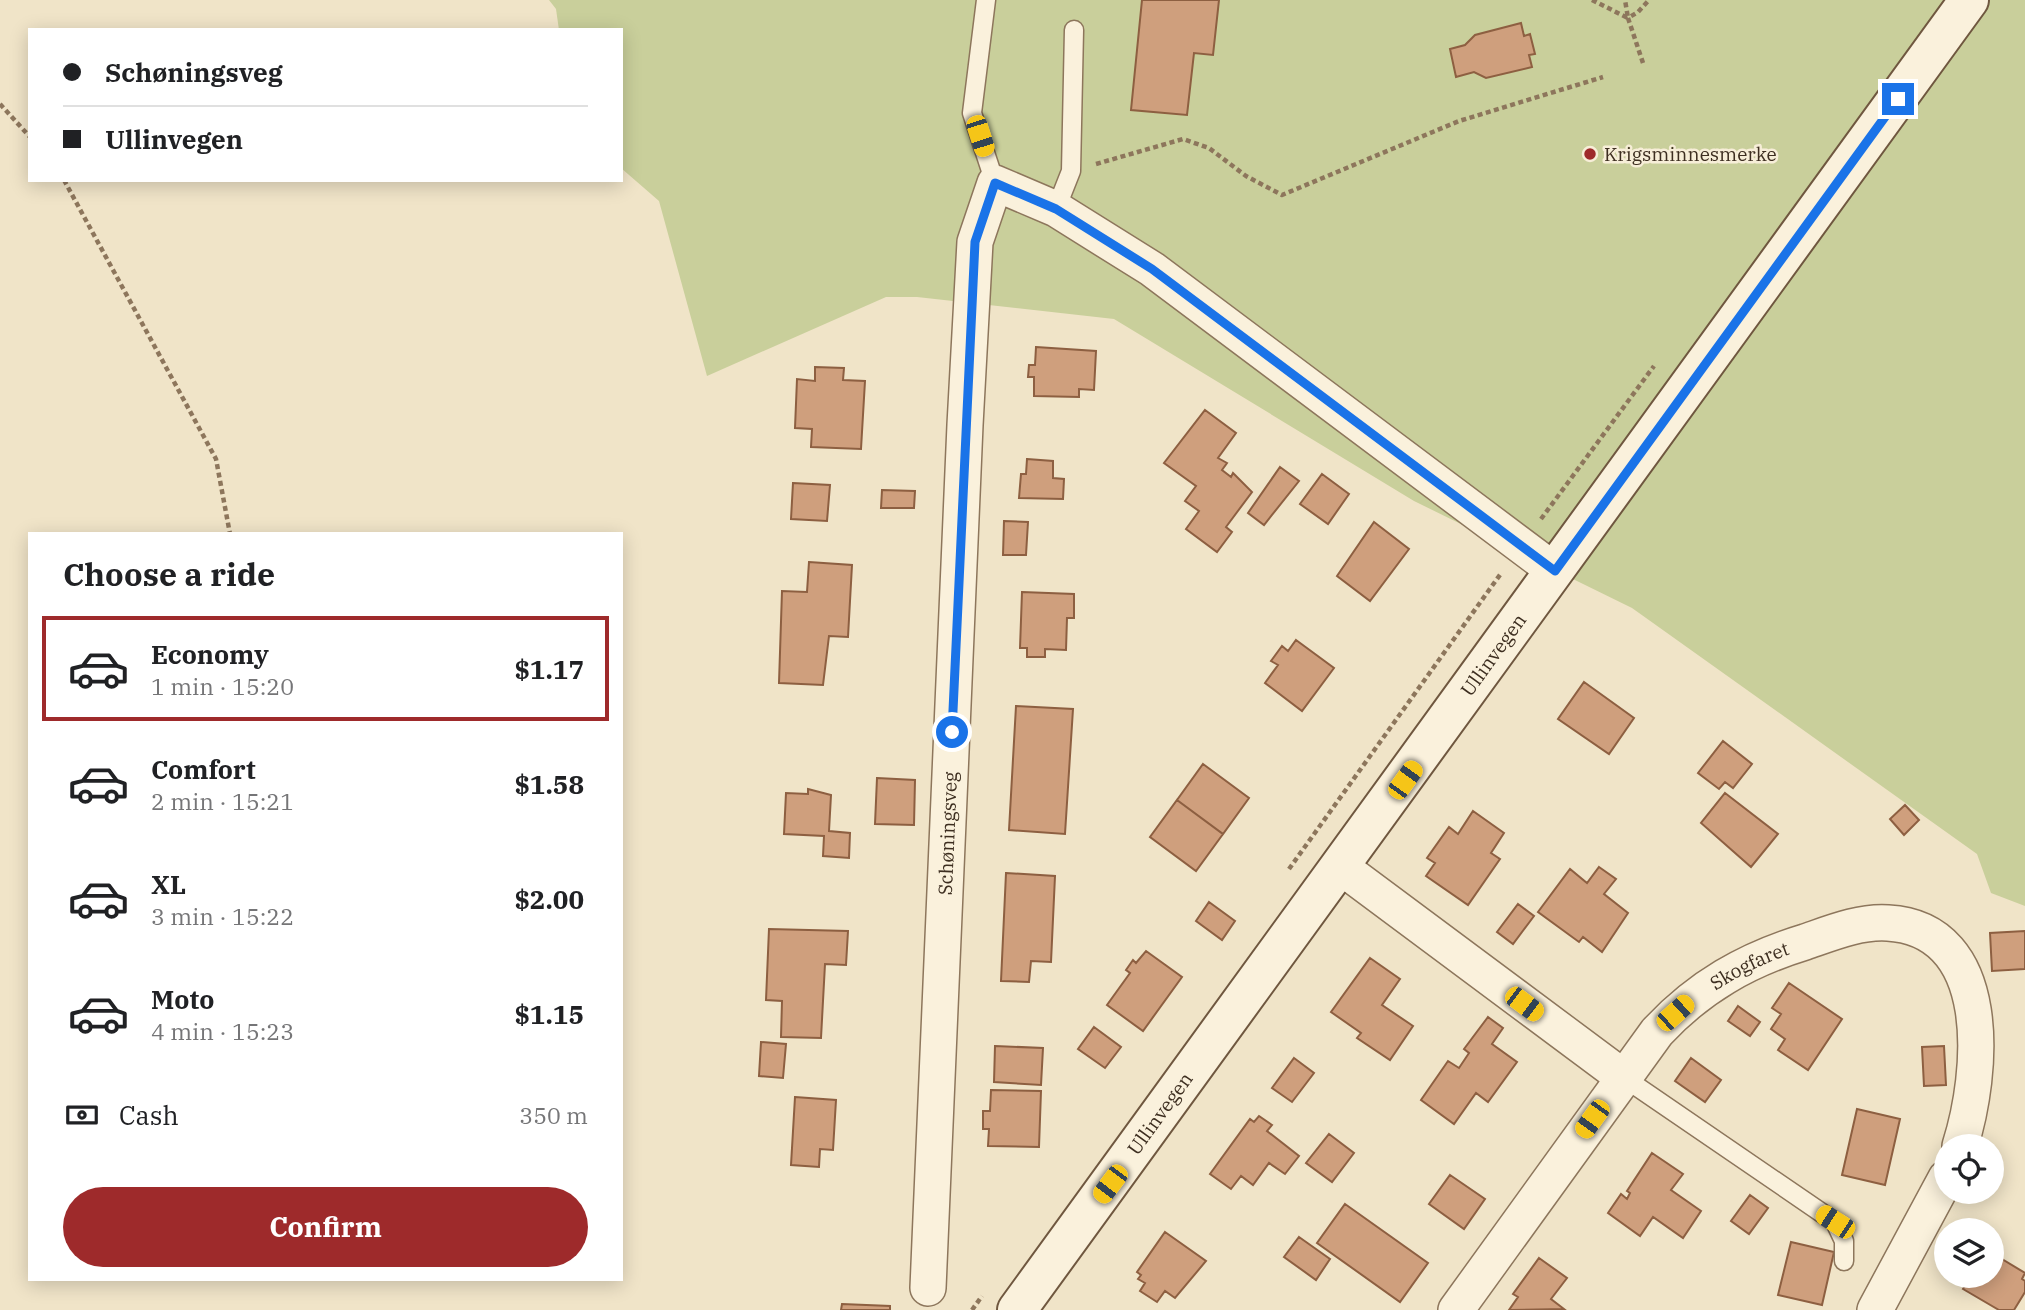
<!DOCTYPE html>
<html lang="en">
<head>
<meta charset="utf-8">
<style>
  :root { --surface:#fff; --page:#f2f2f2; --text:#202124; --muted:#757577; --line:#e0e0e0; --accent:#9e2a2b }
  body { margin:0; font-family:"IBM Plex Serif",serif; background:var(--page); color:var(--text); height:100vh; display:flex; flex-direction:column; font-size:26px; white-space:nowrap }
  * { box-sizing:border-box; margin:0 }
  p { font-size:23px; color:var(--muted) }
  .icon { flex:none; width:38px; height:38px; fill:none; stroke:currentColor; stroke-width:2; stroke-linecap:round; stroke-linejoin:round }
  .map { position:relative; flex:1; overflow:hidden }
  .panel { position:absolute; left:28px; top:532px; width:595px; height:749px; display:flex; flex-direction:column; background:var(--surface); border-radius:0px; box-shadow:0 4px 18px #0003 }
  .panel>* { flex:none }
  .guide { position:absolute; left:28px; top:28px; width:595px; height:154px; border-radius:0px; box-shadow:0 4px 18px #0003; display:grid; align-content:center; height:154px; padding:0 35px; background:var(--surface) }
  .controls { position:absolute; left:1934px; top:1134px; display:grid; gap:14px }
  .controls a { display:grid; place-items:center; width:70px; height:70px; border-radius:50%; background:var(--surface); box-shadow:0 4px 18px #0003; font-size:35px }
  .end { position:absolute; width:32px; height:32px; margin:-16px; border:9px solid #1a73e8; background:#fff; box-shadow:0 0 0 4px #fff }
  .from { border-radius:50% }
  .car { position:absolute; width:21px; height:42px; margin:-21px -10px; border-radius:9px; box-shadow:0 0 5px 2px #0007; background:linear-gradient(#f5c518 24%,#345 0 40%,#f5c518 0 76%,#345 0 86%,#f5c518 0) }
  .guide b { display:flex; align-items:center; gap:24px; height:66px; font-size:26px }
  .guide b+b { border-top:2px solid var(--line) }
  .guide i { width:18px; height:18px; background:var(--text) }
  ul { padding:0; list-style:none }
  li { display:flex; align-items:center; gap:21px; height:105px; margin:0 14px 10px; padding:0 21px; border:4px solid transparent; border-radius:0px }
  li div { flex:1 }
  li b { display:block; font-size:26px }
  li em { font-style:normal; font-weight:800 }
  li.on { border-color:var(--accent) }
  li>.icon { width:63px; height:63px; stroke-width:1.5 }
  h2 { padding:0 35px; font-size:32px; line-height:84px }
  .pay { display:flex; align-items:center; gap:18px; height:77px; padding:0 35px; font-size:26px }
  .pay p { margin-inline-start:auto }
  .action { display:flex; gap:14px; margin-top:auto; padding:14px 35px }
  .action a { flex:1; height:80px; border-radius:42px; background:var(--accent); color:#fff; font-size:28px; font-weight:800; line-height:80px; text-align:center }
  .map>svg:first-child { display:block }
  .green { fill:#c9cf9b }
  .building { fill:#cf9f7d; stroke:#8d5f41; stroke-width:2 }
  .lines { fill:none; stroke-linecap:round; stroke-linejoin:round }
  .lane-casing { stroke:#8d765c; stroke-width:21 }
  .street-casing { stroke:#8d765c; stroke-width:38 }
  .secondary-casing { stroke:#6f573f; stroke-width:42 }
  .path { stroke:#8d765c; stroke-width:4.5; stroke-dasharray:5 3.5; stroke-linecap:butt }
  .lane { stroke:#faf1dc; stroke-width:18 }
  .street { stroke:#faf1dc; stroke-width:35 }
  .secondary { stroke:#faf1dc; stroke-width:38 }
  .route { stroke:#1a73e8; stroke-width:9 }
  .poi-dot { fill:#9e2a2b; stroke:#f7eed8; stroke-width:2.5 }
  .labels { text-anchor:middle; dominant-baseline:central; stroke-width:5; stroke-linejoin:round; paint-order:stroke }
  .poi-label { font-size:19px; fill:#3d2e20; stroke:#f7eed8; text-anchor:start }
  .street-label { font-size:19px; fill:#3d2e20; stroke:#f7eed8 }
</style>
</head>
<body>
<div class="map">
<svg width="2025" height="1310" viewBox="0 0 2025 1310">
  <rect width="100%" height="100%" fill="#f0e4c8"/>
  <!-- green -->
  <path class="green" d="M549 0H2025V906L1991 893 1977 854 1632 608 1414 501 1114 319 917 297H886L707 376 659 201 621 168V30H559L556 9Z"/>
  <!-- building -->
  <path class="building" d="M1142 0H1219L1213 55 1194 53 1187 115 1131 110Z
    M1521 23 1524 36 1530 34 1535 54 1529 55 1532 67 1486 78 1474 72 1456 77 1450 49 1465 45 1475 35Z
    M1036 347 1096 351 1094 390 1079 389V397L1034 396V377H1028L1029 365H1035Z
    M815 367 844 368 843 380 865 381 861 449 811 447 812 429 795 428 797 379 815 381Z
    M1205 410 1236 433 1218 458 1227 463 1222 470 1231 477 1233 473 1252 492 1226 527 1232 532 1217 552 1186 529 1199 511 1185 501 1196 486 1164 463Z
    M1027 459 1053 461V478L1064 479 1063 499 1019 498 1021 474H1026Z
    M1280 467 1299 481 1264 525 1248 513Z
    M1322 474 1349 494 1328 524 1300 504Z
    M793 483 830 485 827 521 791 519Z
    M882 490 915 491 914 508H881Z
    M1004 521 1028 522 1026 555H1003Z
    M1374 522 1409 549 1370 601 1337 576Z
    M809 562 852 565 848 637 829 636 823 685 779 683 782 591 807 592Z
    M1022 592 1074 594V618H1067L1066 650 1045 649V657H1027V648H1020Z
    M1296 640 1334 668 1302 711 1265 683 1278 665 1271 661 1282 646 1288 651Z
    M1584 682 1634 718 1609 754 1558 719Z
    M1016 706 1073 709 1065 834 1009 830Z
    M1723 741 1752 764 1733 788 1725 782 1719 789 1698 773Z
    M1203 764 1249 798 1223 834 1177 800Z
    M877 778 915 780 914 825 875 824Z
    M808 789 831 795 829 831 850 833 849 858 823 856 824 836 784 834 786 793 808 794Z
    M1725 793 1778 834 1751 867 1701 823Z
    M1177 800 1223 834 1196 871 1150 837Z
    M1905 805 1919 820 1904 835 1890 819Z
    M1473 811 1504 833 1491 853 1500 859 1468 905 1426 876 1435 863 1427 858 1449 827 1458 834Z
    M1599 867 1616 879 1604 894 1628 913 1602 952 1583 937 1579 942 1538 912 1570 869 1587 883Z
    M1006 873 1055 876 1051 962 1031 961 1029 982 1001 981Z
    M1209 902 1235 921 1222 940 1196 921Z
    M1518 904 1534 916 1513 944 1497 932Z
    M769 929 848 931 846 965 825 964 821 1038 781 1037 782 1001 766 1000Z
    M2025 931V969L1992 971 1990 933Z
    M1146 951 1182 977 1143 1031 1107 1005 1130 973 1126 970 1133 960 1136 963Z
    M1370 958 1400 979 1382 1005 1413 1026 1390 1060 1357 1038 1361 1033 1331 1012Z
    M1789 983 1842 1019 1808 1070 1778 1050 1785 1039 1771 1029 1781 1014 1772 1008Z
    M1738 1006 1760 1022 1750 1036 1728 1021Z
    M1488 1017 1503 1028 1492 1044 1517 1062 1488 1102 1476 1093 1454 1124 1421 1100 1448 1061 1459 1068 1469 1053 1464 1049Z
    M1094 1027 1121 1047 1105 1068 1078 1049Z
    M761 1042 786 1044 783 1078 759 1076Z
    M995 1046 1043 1048 1041 1085 994 1082Z
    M1944 1046 1946 1085 1924 1086 1922 1047Z
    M1294 1058 1314 1073 1292 1102 1272 1088Z
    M1691 1058 1721 1080 1705 1102 1675 1081Z
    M991 1090 1041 1091 1039 1147 988 1146 989 1129H983V1111H990Z
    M795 1097 836 1100 833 1150 820 1149 819 1167 791 1165Z
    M1857 1109 1900 1119 1885 1185 1842 1175Z
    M1259 1116 1272 1125 1267 1131 1299 1156 1285 1174 1269 1163 1253 1185 1241 1176 1231 1189 1210 1174 1250 1119 1254 1122Z
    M1329 1134 1354 1153 1332 1182 1306 1163Z
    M1652 1153 1683 1174 1671 1190 1701 1211 1683 1238 1653 1217 1640 1236 1608 1213 1621 1194 1627 1199 1630 1193 1627 1191Z
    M1450 1175 1485 1199 1464 1229 1429 1204Z
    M1750 1195 1768 1208 1749 1234 1731 1221Z
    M1345 1204 1428 1263 1400 1302 1317 1243Z
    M1165 1232 1206 1261 1175 1298 1165 1291 1157 1302 1140 1291 1145 1283 1138 1279 1141 1275 1137 1272Z
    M1299 1237 1330 1259 1316 1280 1284 1257Z
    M1791 1242 1834 1252 1822 1305 1778 1295Z
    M1992 1253 2025 1273 2022 1279 2025 1281V1292L2014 1310H1999L1963 1289 1971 1276H1992Z
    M1539 1258 1567 1278 1551 1299 1564 1309 1509 1310 1518 1297 1513 1294Z
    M842 1304 890 1306V1310H841Z"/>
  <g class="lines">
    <!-- lane casing -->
    <g class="lane-casing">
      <path id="lane" d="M986 0 972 113 995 183
        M1056 209 1071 171 1074 30
        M1623 1077 1835 1222 1844 1241V1261"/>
    </g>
    <!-- street casing -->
    <g class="street-casing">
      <g id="street">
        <path d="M1341 867 1623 1077"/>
        <path id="s1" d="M928 1288 965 425 975 242 995 183 1056 209 1152 269 1555 571"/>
        <path id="s2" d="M1456 1310 1657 1032C1699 987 1746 960 1805 942 1831 933 1860 921 1888 923 1996 929 1983 1074 1960 1146"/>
        <path d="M1875 1310 1946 1178"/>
      </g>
    </g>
    <!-- secondary casing -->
    <g class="secondary-casing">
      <g id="secondary">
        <path id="s3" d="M1017 1310 1969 0"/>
      </g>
    </g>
    <!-- path -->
    <path class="path" d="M1592 0 1628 18 1625 0
      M1643 63 1628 18 1638 12 1649 0
      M0 104 30 137
      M1096 164 1183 139 1209 148 1246 176 1282 195 1459 121 1603 77
      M64 180 216 459 230 534
      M1541 519 1654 366
      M1289 869 1502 572
      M972 1310 982 1296"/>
    <!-- lane -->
    <use href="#lane" class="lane"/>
    <!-- street -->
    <use href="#street" class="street"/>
    <!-- secondary -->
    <use href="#secondary" class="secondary"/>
  </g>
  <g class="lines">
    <!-- route -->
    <path class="route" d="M952 732 975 242 995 183 1056 209 1152 269 1555 571 1898 99"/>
  </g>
  <!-- markers -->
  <circle class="poi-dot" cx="1590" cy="154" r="7"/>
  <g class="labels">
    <!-- poi labels -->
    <g class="poi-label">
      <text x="1604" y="154">Krigsminnesmerke</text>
    </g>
    <!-- street labels -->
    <g class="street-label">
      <text stroke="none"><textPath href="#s3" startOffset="810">Ullinvegen</textPath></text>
      <text stroke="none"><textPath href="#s1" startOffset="455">Schøningsveg</textPath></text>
      <text stroke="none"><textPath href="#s2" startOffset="458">Skogfaret</textPath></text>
      <text stroke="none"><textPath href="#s3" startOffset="243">Ullinvegen</textPath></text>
    </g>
  </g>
</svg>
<div class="controls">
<a><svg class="icon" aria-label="locate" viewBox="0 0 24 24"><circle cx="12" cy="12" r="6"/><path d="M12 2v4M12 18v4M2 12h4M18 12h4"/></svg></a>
<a><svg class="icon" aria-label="layers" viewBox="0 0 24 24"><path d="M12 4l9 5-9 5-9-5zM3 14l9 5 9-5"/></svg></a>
</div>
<i class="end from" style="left:952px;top:732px"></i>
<i class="end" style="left:1898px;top:99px"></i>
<i class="car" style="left:980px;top:136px;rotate:162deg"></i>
<i class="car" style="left:1405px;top:780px;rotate:36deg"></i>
<i class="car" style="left:1524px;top:1004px;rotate:127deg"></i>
<i class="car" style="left:1675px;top:1013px;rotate:48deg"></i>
<i class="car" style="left:1592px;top:1119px;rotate:216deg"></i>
<i class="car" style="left:1110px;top:1184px;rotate:217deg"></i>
<i class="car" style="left:1835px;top:1222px;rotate:303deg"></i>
<div class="guide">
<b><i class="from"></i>Schøningsveg</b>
<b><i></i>Ullinvegen</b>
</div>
<section class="panel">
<h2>Choose a ride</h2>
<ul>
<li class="on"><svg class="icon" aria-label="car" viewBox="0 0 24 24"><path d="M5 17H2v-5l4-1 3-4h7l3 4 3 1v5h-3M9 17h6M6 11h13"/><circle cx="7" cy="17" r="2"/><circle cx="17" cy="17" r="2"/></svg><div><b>Economy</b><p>1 min · 15:20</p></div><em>$1.17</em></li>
<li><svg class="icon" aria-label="car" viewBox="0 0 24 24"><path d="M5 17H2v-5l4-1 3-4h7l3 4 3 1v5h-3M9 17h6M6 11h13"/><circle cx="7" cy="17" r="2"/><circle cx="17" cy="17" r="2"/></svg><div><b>Comfort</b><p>2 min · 15:21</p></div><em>$1.58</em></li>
<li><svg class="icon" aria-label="car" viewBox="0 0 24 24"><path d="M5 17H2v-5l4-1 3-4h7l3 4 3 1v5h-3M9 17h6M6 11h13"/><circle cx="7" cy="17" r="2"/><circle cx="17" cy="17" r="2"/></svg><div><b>XL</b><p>3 min · 15:22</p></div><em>$2.00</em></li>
<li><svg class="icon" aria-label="car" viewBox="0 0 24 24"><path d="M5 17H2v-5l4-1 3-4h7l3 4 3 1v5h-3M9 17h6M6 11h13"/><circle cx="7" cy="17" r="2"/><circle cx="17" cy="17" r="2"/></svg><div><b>Moto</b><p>4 min · 15:23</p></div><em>$1.15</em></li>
</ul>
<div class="pay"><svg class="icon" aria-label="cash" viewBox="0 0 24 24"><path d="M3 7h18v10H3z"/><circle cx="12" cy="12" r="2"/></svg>Cash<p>350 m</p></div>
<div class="action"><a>Confirm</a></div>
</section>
</div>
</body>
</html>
